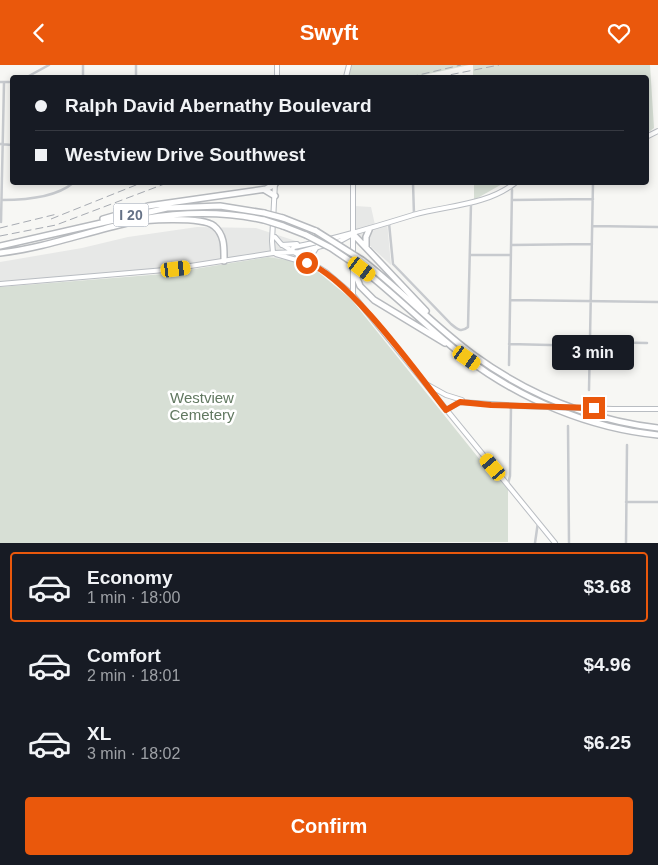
<!DOCTYPE html>
<html lang="en">
<head>
<meta charset="utf-8">
<style>
  :root { --surface:#171b24; --page:#20242c; --text:#f1f3f6; --muted:#9ea1a6; --line:#363941; --accent:#ea580c }
  body { margin:0; font-family:Helvetica,sans-serif; background:var(--page); color:var(--text); height:100vh; display:flex; flex-direction:column; font-size:19px; white-space:nowrap }
  * { box-sizing:border-box; margin:0 }
  p { font-size:16px; color:var(--muted) }
  .icon { flex:none; width:28px; height:28px; fill:none; stroke:currentColor; stroke-width:2; stroke-linecap:round; stroke-linejoin:round }
  .map { position:relative; height:478px; overflow:hidden }
  .details { display:flex; flex-direction:column; background:var(--surface); flex:1 }
  .details>* { flex:none }
  .hud { position:absolute; left:10px; top:10px; width:639px; height:110px; border-radius:5px; box-shadow:0 2px 8px #0003; display:grid; align-content:center; height:110px; padding:0 25px; background:var(--surface) }
  .end { position:absolute; width:22px; height:22px; margin:-11px; border:6px solid #ea580c; background:#fff; box-shadow:0 0 0 2px #fff }
  .from { border-radius:50% }
  .bubble { position:absolute; height:35px; border-radius:5px; background:var(--surface); box-shadow:0 2px 8px #0003; font-size:16px; font-weight:800; line-height:35px; text-align:center }
  .car { position:absolute; width:15px; height:30px; margin:-15px -8px; border-radius:6px; box-shadow:0 0 4px 1px #0007; background:linear-gradient(#f5c518 24%,#345 0 40%,#f5c518 0 76%,#345 0 86%,#f5c518 0) }
  .hud b { display:flex; align-items:center; gap:18px; height:48px; font-size:19px }
  .hud b+b { border-top:1px solid var(--line) }
  .hud i { width:12px; height:12px; background:var(--text) }
  ul { padding:9px 0 0; list-style:none }
  li { display:flex; align-items:center; gap:15px; height:70px; margin:0 10px 8px; padding:0 15px; border:2px solid transparent; border-radius:5px }
  li div { flex:1 }
  li b { display:block; font-size:19px }
  li em { font-style:normal; font-weight:800 }
  li.current { border-color:var(--accent) }
  li>.icon { width:45px; height:45px; stroke-width:1.5 }
  .button { display:flex; gap:10px; margin-top:auto; padding:10px 25px }
  .button a { flex:1; height:58px; border-radius:5px; background:var(--accent); color:#fff; font-size:20px; font-weight:800; line-height:58px; text-align:center }
  header { display:flex; justify-content:space-between; align-items:center; height:65px; padding:0 25px; background:var(--accent); color:#fff; font-size:22px; font-weight:800 }
  .map>svg:first-child { display:block }
  .built { fill:#e7e8e7 }
  .green { fill:#d7dfd5 }
  .lines { fill:none; stroke-linecap:round; stroke-linejoin:round }
  .secondary-casing { stroke:#b9bdc2; stroke-width:6 }
  .highway-casing { stroke:#b7babe; stroke-width:8 }
  .street { stroke:#c7cace; stroke-width:2.5 }
  .secondary { stroke:#fff; stroke-width:4 }
  .highway { stroke:#fff; stroke-width:5 }
  .rail { stroke:#a7abb2; stroke-width:1; stroke-dasharray:8 4; stroke-linecap:butt }
  .secondary-bridge-casing { stroke:#b9bdc2; stroke-width:6; stroke-linecap:butt }
  .highway-bridge-casing { stroke:#b7babe; stroke-width:8; stroke-linecap:butt }
  .secondary-bridge { stroke:#fff; stroke-width:4 }
  .highway-bridge { stroke:#fff; stroke-width:5 }
  .route { stroke:#ea580c; stroke-width:6 }
  .labels { text-anchor:middle; dominant-baseline:central; stroke-width:5; stroke-linejoin:round; paint-order:stroke }
  .shield { fill:#fff; stroke:#939caa; stroke-width:1 }
  .shield-label { font-size:14px; font-weight:bold; fill:#657286 }
  .park-label { font-size:15px; fill:#617860; stroke:#fff }
</style>
</head>
<body>
<header><svg class="icon" aria-label="back" viewBox="0 0 24 24"><path d="M15 5l-7 7 7 7"/></svg>Swyft<svg class="icon" aria-label="heart" viewBox="0 0 24 24"><path d="M12 20l-8-8c-3-5 5-10 8-4 3-6 11-1 8 4z"/></svg></header>
<div class="map">
<svg width="658" height="478" viewBox="0 0 658 478">
  <rect width="100%" height="100%" fill="#f7f7f4"/>
  <!-- built -->
  <path class="built" d="M355 141 371 142 375 160 387 156 391 200 355 167Z
    M197 162 256 163 302 178 317 206 289 195 268 192 197 201 0 219V197L82 183 128 172Z"/>
  <!-- green -->
  <path class="green" d="M349 0H469L415 12H347Z
    M473 0H650L654 63 646 69V12H473Z
    M474 118H504L474 135Z
    M268 192 288 195 317 206 351 234 493 411 508 419V477L0 478V222L163 209Z"/>
  <g class="lines">
    <!-- secondary casing -->
    <g class="secondary-casing">
      <path id="secondary" d="M277 12V0
        M346 12 349 0
        M646 72 658 66
        M353 118V198
        M275 172 281 179 326 207 353 230 555 478
        M282 180 297 179
        M291 186 294 182C335 174 374 162 413 150 448 140 485 141 515 118
        M273 188 272 176 275 118
        M276 189 310 199
        M315 199 311 191 317 182
        M0 219 165 205 273 188 299 187 340 176 353 169
        M353 230V205
        M428 320 446 330 462 335
        M613 344H658
        M446 345 460 337 520 341"/>
    </g>
    <!-- highway casing -->
    <g class="highway-casing">
      <path id="highway" d="M265 125 275 131
        M283 153 316 166
        M103 154 148 141 266 124 275 119
        M142 154C183 147 223 146 264 155
        M283 161 306 170
        M353 169 426 246
        M0 181 167 143 220 141 264 148
        M366 182V172L369 165
        M0 188C43 183 84 168 127 158 143 155 201 151 214 161 225 170 224 183 224 196
        M362 195C401 225 435 262 475 291 529 330 592 355 658 363
        M353 203 360 221 374 235 445 278
        M362 204C398 232 430 265 466 293 522 335 589 363 658 370"/>
    </g>
    <!-- street -->
    <path class="street" d="M27 12 49 0
      M83 12V0
      M136 12V0
      M0 17H12
      M0 79 12 80
      M413 118 414 150
      M509 118 512 125 509 300
      M2 135C25 135 55 133 73 118
      M512 135 593 134
      M1 157 4 17
      M389 158 393 199 451 259C457 264 461 268 468 262L471 138
      M592 161 658 162
      M511 180 592 179
      M470 190H511
      M510 235 658 237
      M591 277 647 278
      M509 279 590 281
      M589 325 593 118
      M568 361 569 478
      M508 419 510 411 511 341
      M626 437H658
      M535 478 538 457
      M626 478 627 380"/>
    <!-- secondary -->
    <use href="#secondary" class="secondary"/>
    <!-- highway -->
    <use href="#highway" class="highway"/>
    <!-- rail -->
    <path class="rail" d="M410 12 461 0
      M439 12 499 0
      M51 154 141 118
      M0 163 57 149
      M0 171 56 160 167 118"/>
    <!-- secondary-bridge casing -->
    <g class="secondary-bridge-casing">
      <path id="secondary-bridge" d="M520 341 613 344"/>
    </g>
    <!-- highway-bridge casing -->
    <g class="highway-bridge-casing">
      <path id="highway-bridge" d="M264 148 283 153
        M264 155 283 161
        M316 166 362 195
        M306 170 331 183 362 204"/>
    </g>
    <!-- secondary-bridge -->
    <use href="#secondary-bridge" class="secondary-bridge"/>
    <!-- highway-bridge -->
    <use href="#highway-bridge" class="highway-bridge"/>
  </g>
  <g class="lines">
    <!-- route -->
    <path class="route" d="M307 198C347 210 418 309 446 345L460 337 491 340 594 343"/>
  </g>
  <g class="labels">
    <!-- shield labels -->
    <rect class="shield" x="113.5" y="138.5" width="35" height="23" rx="4"/>
    <g class="shield-label">
      <text x="131" y="150">I 20</text>
    </g>
    <!-- park labels -->
    <g class="park-label">
      <text x="202" y="332">Westview<tspan x="202" dy="17">Cemetery</tspan></text>
    </g>
  </g>
</svg>
<i class="end from" style="left:307px;top:198px"></i>
<i class="end" style="left:594px;top:343px"></i>
<div class="bubble" style="left:552px;top:270px;width:82px">3 min</div>
<i class="car" style="left:176px;top:204px;rotate:83deg"></i>
<i class="car" style="left:362px;top:204px;rotate:127deg"></i>
<i class="car" style="left:467px;top:293px;rotate:125deg"></i>
<i class="car" style="left:493px;top:402px;rotate:320deg"></i>
<div class="hud">
<b><i class="from"></i>Ralph David Abernathy Boulevard</b>
<b><i></i>Westview Drive Southwest</b>
</div>
</div>
<section class="details">
<ul>
<li class="current"><svg class="icon" aria-label="car" viewBox="0 0 24 24"><path d="M5 17H2v-5l4-1 3-4h7l3 4 3 1v5h-3M9 17h6M6 11h13"/><circle cx="7" cy="17" r="2"/><circle cx="17" cy="17" r="2"/></svg><div><b>Economy</b><p>1 min · 18:00</p></div><em>$3.68</em></li>
<li><svg class="icon" aria-label="car" viewBox="0 0 24 24"><path d="M5 17H2v-5l4-1 3-4h7l3 4 3 1v5h-3M9 17h6M6 11h13"/><circle cx="7" cy="17" r="2"/><circle cx="17" cy="17" r="2"/></svg><div><b>Comfort</b><p>2 min · 18:01</p></div><em>$4.96</em></li>
<li><svg class="icon" aria-label="car" viewBox="0 0 24 24"><path d="M5 17H2v-5l4-1 3-4h7l3 4 3 1v5h-3M9 17h6M6 11h13"/><circle cx="7" cy="17" r="2"/><circle cx="17" cy="17" r="2"/></svg><div><b>XL</b><p>3 min · 18:02</p></div><em>$6.25</em></li>
</ul>
<div class="button"><a>Confirm</a></div>
</section>
</body>
</html>
